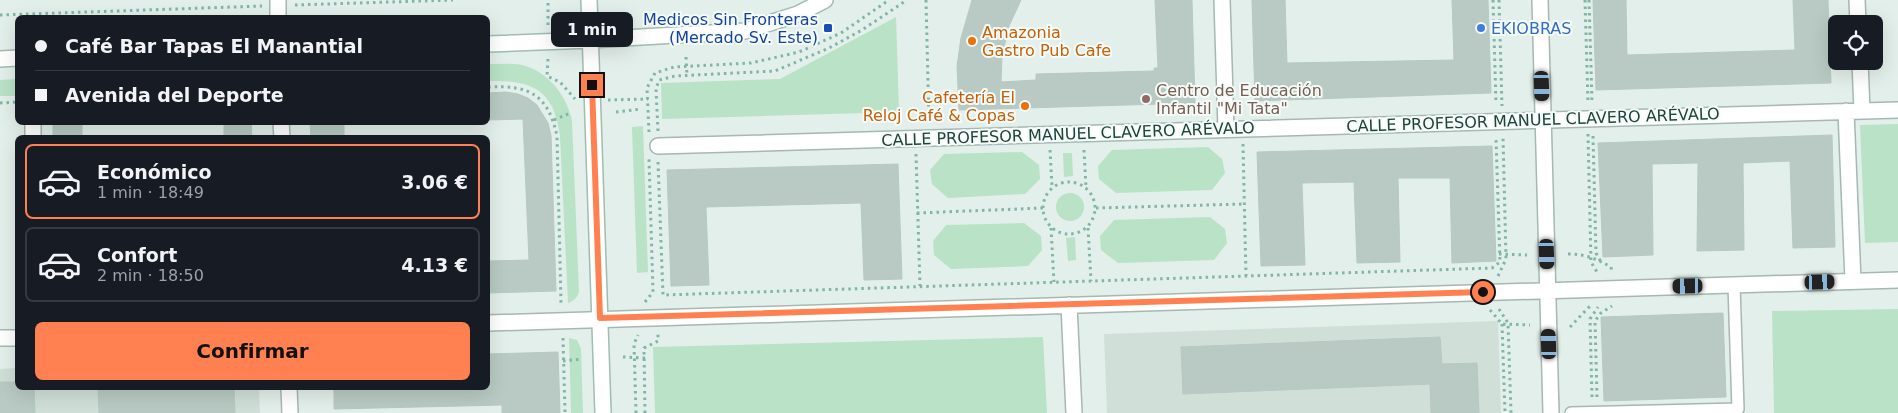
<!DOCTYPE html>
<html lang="es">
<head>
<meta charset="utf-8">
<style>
  :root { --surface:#171b24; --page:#242831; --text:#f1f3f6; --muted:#9ea1a6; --line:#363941; --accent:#ff8151 }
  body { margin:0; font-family:"DejaVu Sans",sans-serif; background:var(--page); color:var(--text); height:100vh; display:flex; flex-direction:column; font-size:19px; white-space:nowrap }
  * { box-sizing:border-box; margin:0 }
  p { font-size:16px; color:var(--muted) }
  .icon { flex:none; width:28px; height:28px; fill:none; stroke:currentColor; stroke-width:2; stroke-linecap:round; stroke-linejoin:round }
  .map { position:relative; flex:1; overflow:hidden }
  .drawer { position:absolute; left:15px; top:135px; width:475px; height:255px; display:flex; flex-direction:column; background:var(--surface); border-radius:8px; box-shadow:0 5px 20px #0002 }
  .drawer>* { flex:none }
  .banner { position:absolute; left:15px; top:15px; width:475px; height:110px; border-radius:8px; box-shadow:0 5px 20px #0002; display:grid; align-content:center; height:110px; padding:0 20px; background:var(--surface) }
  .tools { position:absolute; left:1828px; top:15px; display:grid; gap:10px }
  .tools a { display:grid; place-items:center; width:55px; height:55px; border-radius:8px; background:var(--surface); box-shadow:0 5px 20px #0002; font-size:25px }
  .end { position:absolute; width:22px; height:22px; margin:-11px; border:6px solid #ff8151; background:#111; box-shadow:0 0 0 2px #111 }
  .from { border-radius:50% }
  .bubble { position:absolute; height:35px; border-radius:8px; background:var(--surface); box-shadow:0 5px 20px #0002; font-size:16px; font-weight:700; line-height:35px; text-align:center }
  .car { position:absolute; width:15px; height:30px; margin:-15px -8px; border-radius:6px; box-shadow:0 0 4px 1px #0007; background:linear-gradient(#222 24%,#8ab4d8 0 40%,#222 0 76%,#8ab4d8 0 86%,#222 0) }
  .banner b { display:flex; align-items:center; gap:18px; height:48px; font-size:19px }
  .banner b+b { border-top:1px solid var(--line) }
  .banner i { width:12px; height:12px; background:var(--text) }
  ul { padding:9px 0 0; list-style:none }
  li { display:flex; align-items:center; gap:15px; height:75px; margin:0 10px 8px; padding:0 10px; border:2px solid var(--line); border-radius:8px }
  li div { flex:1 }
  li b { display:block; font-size:19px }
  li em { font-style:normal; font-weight:700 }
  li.selected { border-color:var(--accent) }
  li>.icon { width:45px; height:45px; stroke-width:1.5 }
  .primary-button { display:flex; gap:10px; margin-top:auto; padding:10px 20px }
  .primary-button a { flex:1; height:58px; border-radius:8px; background:var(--accent); color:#111; font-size:20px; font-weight:700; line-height:58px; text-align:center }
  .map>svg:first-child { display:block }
  .built { fill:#d1dfd9 }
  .green { fill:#bae2c6 }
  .building { fill:#b8cac3; stroke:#b5cac2 }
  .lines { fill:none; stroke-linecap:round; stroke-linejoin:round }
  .lane-casing { stroke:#a5b8b2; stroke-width:14 }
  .street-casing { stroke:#a5b8b2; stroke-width:18 }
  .secondary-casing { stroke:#a0bcb3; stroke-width:18 }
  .path { stroke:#80b6a7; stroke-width:3; stroke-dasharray:2.5 4; stroke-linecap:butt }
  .lane { stroke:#fff; stroke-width:11 }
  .street { stroke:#fff; stroke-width:15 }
  .secondary { stroke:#fff; stroke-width:15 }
  .route { stroke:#ff8151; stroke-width:6 }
  .transit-dot { fill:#1a4fb4; stroke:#f5fbf8; stroke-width:2 }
  .shop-dot { fill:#3f7fe0; stroke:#f5fbf8; stroke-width:2 }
  .food-dot { fill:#e8710a; stroke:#f5fbf8; stroke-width:2 }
  .education-dot { fill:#8d6e63; stroke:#f5fbf8; stroke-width:2 }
  .labels { text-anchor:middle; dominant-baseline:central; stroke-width:4; stroke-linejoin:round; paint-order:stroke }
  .transit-label { font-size:16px; fill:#164399; stroke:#f5fbf8; text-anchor:end }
  .shop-label { font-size:16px; fill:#366cbe; stroke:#f5fbf8; text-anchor:start }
  .food-label { font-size:16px; fill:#c56008; stroke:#f5fbf8; text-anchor:start }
  .education-label { font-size:16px; fill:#785e54; stroke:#f5fbf8; text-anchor:start }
  .street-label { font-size:16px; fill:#20433b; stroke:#f5fbf8 }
</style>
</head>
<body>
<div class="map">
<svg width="1898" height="413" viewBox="0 0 1898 413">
  <rect width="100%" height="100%" fill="#e3efea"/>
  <!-- built -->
  <path class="built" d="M1498 321 1501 413H1107L1104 334Z
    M17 368 18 388H259L260 413H0V369Z"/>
  <!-- green -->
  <path class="green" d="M896 17 899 112 662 119 661 83 780 79Z
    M488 64C499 64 511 63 522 65 549 72 566 95 572 120L579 292C577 298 574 301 568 303L560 136C554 89 532 80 488 81Z
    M17 79V96H0V80Z
    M1898 124V242L1865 243 1860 125Z
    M643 126 648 272 637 273 632 127Z
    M1208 147 1222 159 1225 173 1212 190 1116 193 1099 179 1098 166 1112 150Z
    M1022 152 1039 165 1040 179 1025 194 948 198 932 184 930 170 944 154Z
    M1063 153H1072L1073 176 1064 177Z
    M1056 207a14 14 0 1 1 28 0a14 14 0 1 1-28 0Z
    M1210 217 1225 229 1227 243 1214 260 1118 263 1101 250 1100 236 1114 220Z
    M1024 223 1041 236 1042 250 1028 266 951 269 934 255 933 241 946 225Z
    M1075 237 1076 260 1068 261 1066 238Z
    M1898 309V413H1774L1772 311Z
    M1043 337 1047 413H655L653 347Z
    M569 338 577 340 581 349 583 413H571Z"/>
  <!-- building -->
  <path class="building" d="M972 0H1021L1009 26 1002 56 1001 82 1036 80V74L1154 71V68H1158L1155 0H1192L1195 103 959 110 957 66 961 38Z
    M1252 0H1285L1287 63 1454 60 1452 0H1488L1491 93 1255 101Z
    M1593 0H1626L1627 55 1795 50 1793 0H1828L1831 83 1596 90Z
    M506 92 518 94 528 98 537 105 548 123 551 135 556 291 488 293V261L529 260 523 119 488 120V93Z
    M53 122H82V138H53Z
    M224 122H251L252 138H224Z
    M310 122H344V138H311Z
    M1832 135 1835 247 1793 248 1790 161 1743 163 1744 250 1697 251 1698 163 1652 164 1653 255 1603 257 1598 143Z
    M1492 146 1496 261 1452 263 1450 178H1398L1400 262 1357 263 1354 182 1302 183 1305 265 1261 266 1257 152Z
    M898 164 902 279 864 280 861 203 706 207 709 285 671 286 667 170Z
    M1723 313 1726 397 1604 401 1601 317Z
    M1440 337 1442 364 1477 363 1479 413H1431L1430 384 1183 394 1181 347Z
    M558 352 560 413H502V405L334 409V388H488V354Z
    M0 382H18V388H34L35 413H0Z
    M98 388H234L235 413H99Z"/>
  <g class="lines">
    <!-- lane casing -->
    <g class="lane-casing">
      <path id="lane" d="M1571 413 1738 409 1734 285"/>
    </g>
    <!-- street casing -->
    <g class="street-casing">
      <path id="street" d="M278 0V18
        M1222 0 1226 129
        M1540 0 1551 413
        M1857 0 1858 24
        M1860 61 1862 111
        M1846 111 1853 281
        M33 122V138
        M281 122 282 138
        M658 146 1898 110
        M1069 305 1074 413
        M488 323 1898 280
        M0 338H18
        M289 388 290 413"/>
    </g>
    <!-- secondary casing -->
    <g class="secondary-casing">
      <path id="secondary" d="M589 0 603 413
        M488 44 590 40 745 31 798 14 825 0
        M0 59 18 58"/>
    </g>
    <!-- path -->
    <path class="path" d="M926 0 929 123
      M1493 0 1496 104
      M1499 0 1502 106
      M1585 0 1588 103
      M1589 0 1592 102
      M295 5 453 0
      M0 15 262 6
      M548 25V0
      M686 57 687 75
      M548 59 547 76 560 82 575 99
      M488 87C529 85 548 94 557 136L561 303
      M608 100 648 99
      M0 103 18 102
      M616 112 641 109
      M554 120 570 113
      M658 131 656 89 659 80 675 76 775 71 829 48 862 30 907 0
      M649 132 647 88 655 73 674 67 751 63 799 52 841 33 889 0
      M1588 134 1591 262 1597 272
      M1593 136 1596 253 1601 262
      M1243 144 1246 276
      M1050 150 1052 187
      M1084 150 1086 187
      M916 154 920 286
      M658 162 663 295 1492 268 1500 262 1496 138
      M1043 208a26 26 0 1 1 52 0a26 26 0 1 1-52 0Z
      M1096 208 1245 204
      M917 213 1043 208
      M1051 228 1054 282
      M1088 228 1091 281
      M1499 254 1527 255
      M1568 254C1585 254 1597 259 1611 267L1612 273
      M1498 276 1506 259 1503 137
      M645 302 653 292 649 159
      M1499 309 1508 323 1511 413
      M1490 310 1502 324 1530 325
      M1502 324 1505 413
      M1570 327 1590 306
      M563 338 565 413
      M623 357 645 358
      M563 361 582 359
      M1592 397 1590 319 1598 307
      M1597 397 1595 321 1601 313 1612 306
      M636 413 634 344 638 335
      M645 413 644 348 658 341V334"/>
    <!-- lane -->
    <use href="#lane" class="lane"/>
    <!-- street -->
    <use href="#street" class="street"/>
    <!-- secondary -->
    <use href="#secondary" class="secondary"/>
  </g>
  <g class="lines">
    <!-- route -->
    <path class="route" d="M592 85 600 318 1483 292"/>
  </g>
  <!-- markers -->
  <rect class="transit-dot" x="823" y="23" width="10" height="10" rx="2.5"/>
  <circle class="shop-dot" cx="1481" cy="28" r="5"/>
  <g class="food-dot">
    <circle cx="972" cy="41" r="5"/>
    <circle cx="1025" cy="106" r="5"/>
  </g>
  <circle class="education-dot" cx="1146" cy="99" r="5"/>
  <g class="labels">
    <!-- transit labels -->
    <g class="transit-label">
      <text x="818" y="19">Medicos Sin Fronteras<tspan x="818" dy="18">(Mercado Sv. Este)</tspan></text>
    </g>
    <!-- shop labels -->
    <g class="shop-label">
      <text x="1491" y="28">EKIOBRAS</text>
    </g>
    <!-- food labels -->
    <g class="food-label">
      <text x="982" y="32">Amazonia<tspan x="982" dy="18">Gastro Pub Cafe</tspan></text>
      <text x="1015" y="97" text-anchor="end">Cafetería El<tspan x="1015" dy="18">Reloj Café &amp; Copas</tspan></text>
    </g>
    <!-- education labels -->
    <g class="education-label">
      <text x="1156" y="90">Centro de Educación<tspan x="1156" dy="18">Infantil "Mi Tata"</tspan></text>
    </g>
    <!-- street labels -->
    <g class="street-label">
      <text transform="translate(1533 120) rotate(-2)">CALLE PROFESOR MANUEL CLAVERO ARÉVALO</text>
      <text transform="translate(1068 134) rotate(-2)">CALLE PROFESOR MANUEL CLAVERO ARÉVALO</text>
    </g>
  </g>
</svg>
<div class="tools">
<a><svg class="icon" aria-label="locate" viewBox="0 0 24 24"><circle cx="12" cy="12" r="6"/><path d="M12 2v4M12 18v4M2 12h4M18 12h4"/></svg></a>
</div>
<i class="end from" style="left:1483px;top:292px"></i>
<i class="end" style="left:592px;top:85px"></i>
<div class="bubble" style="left:551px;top:12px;width:82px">1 min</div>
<i class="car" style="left:1542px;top:86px;rotate:178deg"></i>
<i class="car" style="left:1547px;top:254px;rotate:178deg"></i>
<i class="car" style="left:1820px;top:282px;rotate:88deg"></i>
<i class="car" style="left:1688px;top:286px;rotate:269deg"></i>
<i class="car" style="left:1549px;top:344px;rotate:358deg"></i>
<div class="banner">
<b><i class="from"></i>Café Bar Tapas El Manantial</b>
<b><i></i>Avenida del Deporte</b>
</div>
<section class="drawer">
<ul>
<li class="selected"><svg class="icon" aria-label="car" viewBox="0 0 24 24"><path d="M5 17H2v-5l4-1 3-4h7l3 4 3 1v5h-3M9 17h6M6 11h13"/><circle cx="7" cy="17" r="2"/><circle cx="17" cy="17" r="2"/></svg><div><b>Económico</b><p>1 min · 18:49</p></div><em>3.06 €</em></li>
<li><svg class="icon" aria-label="car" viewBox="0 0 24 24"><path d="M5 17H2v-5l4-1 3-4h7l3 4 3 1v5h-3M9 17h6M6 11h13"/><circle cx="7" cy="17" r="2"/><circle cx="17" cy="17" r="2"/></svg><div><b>Confort</b><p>2 min · 18:50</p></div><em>4.13 €</em></li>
</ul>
<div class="primary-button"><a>Confirmar</a></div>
</section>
</div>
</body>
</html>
